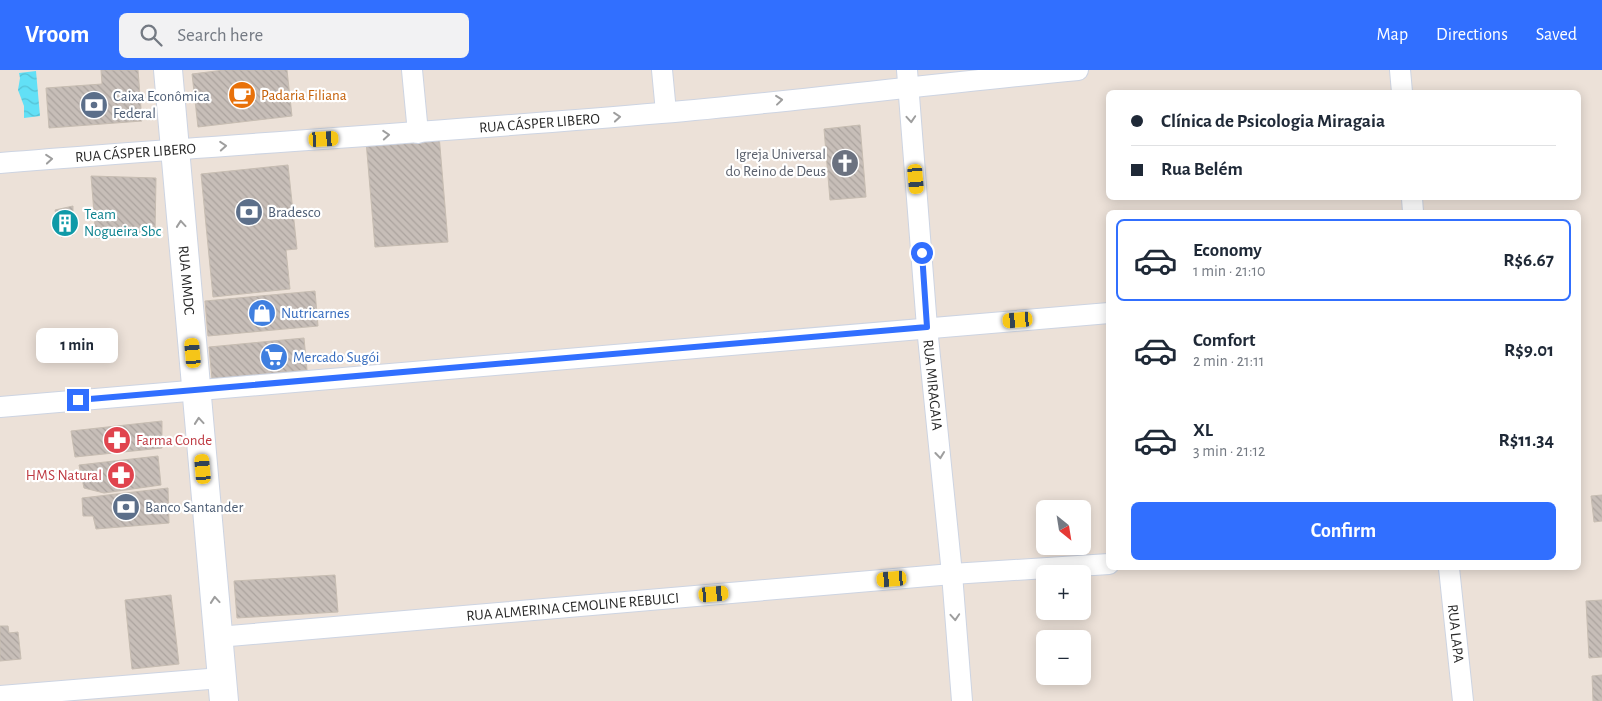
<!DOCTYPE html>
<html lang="en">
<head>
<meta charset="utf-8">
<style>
  :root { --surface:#fff; --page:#f2f2f3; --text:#1f2937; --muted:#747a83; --line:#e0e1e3; --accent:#316fff }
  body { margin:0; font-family:"Alegreya Sans",sans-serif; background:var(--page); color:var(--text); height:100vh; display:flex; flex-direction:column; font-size:19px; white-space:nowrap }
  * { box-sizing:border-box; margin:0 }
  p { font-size:16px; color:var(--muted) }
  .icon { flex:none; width:28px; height:28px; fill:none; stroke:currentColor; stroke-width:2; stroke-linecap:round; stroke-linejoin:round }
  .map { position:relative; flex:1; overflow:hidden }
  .panel { position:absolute; left:1106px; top:140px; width:475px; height:360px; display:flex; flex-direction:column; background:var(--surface); border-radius:8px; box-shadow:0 2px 12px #0003 }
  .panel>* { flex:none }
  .guide { position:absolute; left:1106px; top:20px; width:475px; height:110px; border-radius:8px; box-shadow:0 2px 12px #0003; display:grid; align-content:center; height:110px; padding:0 25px; background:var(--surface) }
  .needle { width:32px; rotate:150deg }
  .controls { position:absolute; left:1036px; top:430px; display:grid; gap:10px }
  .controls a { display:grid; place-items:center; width:55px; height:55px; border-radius:8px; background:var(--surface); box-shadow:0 2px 12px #0003; font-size:25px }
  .end { position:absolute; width:22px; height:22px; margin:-11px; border:6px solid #316fff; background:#fff; box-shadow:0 0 0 2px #fff }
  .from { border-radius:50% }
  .bubble { position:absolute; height:35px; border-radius:8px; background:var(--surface); box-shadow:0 2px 12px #0003; font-size:16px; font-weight:700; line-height:35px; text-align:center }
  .car { position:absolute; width:15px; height:30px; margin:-15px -8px; border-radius:6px; box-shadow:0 0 4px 1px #0007; background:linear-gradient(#f5c518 24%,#345 0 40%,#f5c518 0 76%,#345 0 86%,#f5c518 0) }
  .guide b { display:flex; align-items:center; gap:18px; height:48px; font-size:19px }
  .guide b+b { border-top:1px solid var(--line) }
  .guide i { width:12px; height:12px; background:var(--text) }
  ul { padding:9px 0 0; list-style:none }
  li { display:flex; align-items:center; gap:15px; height:82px; margin:0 10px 8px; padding:0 15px; border:2px solid transparent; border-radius:8px }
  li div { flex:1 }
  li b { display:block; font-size:19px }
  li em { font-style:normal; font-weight:700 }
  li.current { border-color:var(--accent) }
  li>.icon { width:45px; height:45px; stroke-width:1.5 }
  .button { display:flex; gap:10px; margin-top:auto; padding:10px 25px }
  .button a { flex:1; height:58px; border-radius:8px; background:var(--accent); color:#fff; font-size:20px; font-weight:700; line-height:58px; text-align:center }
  header { display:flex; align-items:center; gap:30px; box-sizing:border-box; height:70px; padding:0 25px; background:var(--accent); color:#fff }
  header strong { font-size:24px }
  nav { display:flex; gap:28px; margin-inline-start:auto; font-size:18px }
  .search { width:350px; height:45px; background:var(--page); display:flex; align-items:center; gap:12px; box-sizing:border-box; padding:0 18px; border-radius:8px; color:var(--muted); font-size:19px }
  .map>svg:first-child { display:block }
  .water { fill:url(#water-waves) }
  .building { fill:url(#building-back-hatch); stroke:#c7bdb2 }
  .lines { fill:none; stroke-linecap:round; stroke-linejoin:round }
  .street-casing { stroke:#cdd4e2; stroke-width:22 }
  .secondary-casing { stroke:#cdd4e2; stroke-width:30 }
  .street { stroke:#fff; stroke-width:20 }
  .secondary { stroke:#fff; stroke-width:28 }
  .oneway { stroke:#9e9e9e }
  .route { stroke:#316fff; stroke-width:6 }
  .labels { text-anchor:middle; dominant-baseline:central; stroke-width:4.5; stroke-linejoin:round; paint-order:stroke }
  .food-label { font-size:15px; fill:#c56008; stroke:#fff; text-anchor:start }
  .service-label { font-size:15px; fill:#4e5e75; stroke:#fff; text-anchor:start }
  .street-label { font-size:15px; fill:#282828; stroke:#fff }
  .worship-label { font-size:15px; fill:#5b616d; stroke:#fff; text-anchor:end }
  .culture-label { font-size:15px; fill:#0d838f; stroke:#fff; text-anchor:start }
  .shop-label { font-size:15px; fill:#366cbe; stroke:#fff; text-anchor:start }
  .health-label { font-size:15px; fill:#be3a42; stroke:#fff; text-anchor:start }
</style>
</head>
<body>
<header>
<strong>Vroom</strong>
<div class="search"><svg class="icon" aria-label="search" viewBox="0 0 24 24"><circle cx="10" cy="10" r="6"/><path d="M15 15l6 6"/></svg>Search here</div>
<nav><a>Map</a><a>Directions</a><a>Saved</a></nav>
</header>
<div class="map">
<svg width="1602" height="631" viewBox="0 0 1602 631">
  <defs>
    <pattern id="water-waves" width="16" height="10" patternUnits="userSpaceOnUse" patternTransform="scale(1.25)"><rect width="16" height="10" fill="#62e0f6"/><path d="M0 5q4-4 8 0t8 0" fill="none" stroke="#55c0d3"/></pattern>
    <pattern id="building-back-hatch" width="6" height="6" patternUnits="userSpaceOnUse" patternTransform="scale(1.25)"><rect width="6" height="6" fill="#c7beb8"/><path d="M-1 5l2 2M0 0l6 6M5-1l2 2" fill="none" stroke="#aba39e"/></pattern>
  </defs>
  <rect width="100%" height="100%" fill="#ece1d8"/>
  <!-- water -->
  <path class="water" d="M36 1 40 46 24 48V36L18 20 20 8 19 3Z"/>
  <!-- building -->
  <path class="building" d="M101 0H138L142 51 49 58 46 18 102 14Z
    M224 0H287L292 46 198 57 192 4Z
    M860 55 866 127 830 130 824 59Z
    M439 65 448 172 375 177 366 71Z
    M288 95 297 179 286 180 290 219 213 227 201 104Z
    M91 106 156 108 155 164 96 168Z
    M73 136V165L61 167 55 140Z
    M315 221 318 256 208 266 205 231Z
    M304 268 307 300 212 309 209 277Z
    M162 351V378L75 387 71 361Z
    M158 386 161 415 104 423 84 418 79 395Z
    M168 418 169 453 96 459 93 446H83L82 428Z
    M1602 425V451L1594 452 1591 426Z
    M335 505 338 542 237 548 234 511Z
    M171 525 179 594 132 599 125 530Z
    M1602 530V587L1589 588 1586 531Z
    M0 556H8L9 563 18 562 21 589 0 591Z
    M1602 605V631H1593L1592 606Z"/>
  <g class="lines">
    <!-- street casing -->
    <g class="street-casing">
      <g id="street">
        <path d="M412 0 418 63"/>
        <path d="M662 0 666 42"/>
        <path id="s1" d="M907 0 927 257 952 504 962 631"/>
        <path d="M1400 0 1402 22"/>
        <path id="s2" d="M0 93C220 75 441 62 661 43 800 31 939 13 1078 0"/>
        <path d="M1412 128 1413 142"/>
        <path d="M0 337 1109 243"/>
        <path id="s3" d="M1449 498 1463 631"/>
        <path id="s4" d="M218 567 952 504 1109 494"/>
        <path d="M0 626 221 608"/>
      </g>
    </g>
    <!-- secondary casing -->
    <g class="secondary-casing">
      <g id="secondary">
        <path id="s5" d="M168 0 224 631"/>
      </g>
    </g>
    <!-- street -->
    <use href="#street" class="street"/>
    <!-- secondary -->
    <use href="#secondary" class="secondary"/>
  </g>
  <!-- one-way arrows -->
  <defs><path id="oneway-chevron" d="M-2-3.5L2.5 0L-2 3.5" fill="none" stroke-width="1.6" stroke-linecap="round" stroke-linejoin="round" transform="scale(1.25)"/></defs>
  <g class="oneway">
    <use href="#oneway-chevron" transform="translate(779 30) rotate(-6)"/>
    <use href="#oneway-chevron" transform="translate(617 47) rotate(-5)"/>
    <use href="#oneway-chevron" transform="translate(911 49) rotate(86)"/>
    <use href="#oneway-chevron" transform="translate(386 65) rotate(-4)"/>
    <use href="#oneway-chevron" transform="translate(223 76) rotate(-4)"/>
    <use href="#oneway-chevron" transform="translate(49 89) rotate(-5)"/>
    <use href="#oneway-chevron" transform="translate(181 154) rotate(-95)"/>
    <use href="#oneway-chevron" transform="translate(199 351) rotate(-95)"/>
    <use href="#oneway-chevron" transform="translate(940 385) rotate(84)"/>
    <use href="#oneway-chevron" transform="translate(215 530) rotate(-95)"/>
    <use href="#oneway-chevron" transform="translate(955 547) rotate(86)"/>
  </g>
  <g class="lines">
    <!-- route -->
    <path class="route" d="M78 330 927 257 922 183"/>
  </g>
  <!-- icons -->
  <defs>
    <g id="cafe-disc" transform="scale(1.4375)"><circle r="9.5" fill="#e8710a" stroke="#fff"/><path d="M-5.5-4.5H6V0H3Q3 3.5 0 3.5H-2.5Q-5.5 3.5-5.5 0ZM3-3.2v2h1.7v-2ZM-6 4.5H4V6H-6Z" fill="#fff"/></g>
    <g id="bank-disc" transform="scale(1.4375)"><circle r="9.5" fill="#5c6f8a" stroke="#fff"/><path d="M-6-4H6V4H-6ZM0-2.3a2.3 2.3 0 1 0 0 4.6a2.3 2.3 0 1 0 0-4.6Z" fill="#fff"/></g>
    <g id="church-disc" transform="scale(1.4375)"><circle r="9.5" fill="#6b7280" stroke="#fff"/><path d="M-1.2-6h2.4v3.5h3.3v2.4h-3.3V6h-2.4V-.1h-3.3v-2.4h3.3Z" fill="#fff"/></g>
    <g id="building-disc" transform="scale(1.4375)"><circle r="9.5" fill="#0f9aa8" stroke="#fff"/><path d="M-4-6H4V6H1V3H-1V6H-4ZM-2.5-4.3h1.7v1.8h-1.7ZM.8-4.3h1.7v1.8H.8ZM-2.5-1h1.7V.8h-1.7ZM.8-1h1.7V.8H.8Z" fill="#fff"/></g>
    <g id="shop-disc" transform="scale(1.4375)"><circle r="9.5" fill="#3f7fe0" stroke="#fff"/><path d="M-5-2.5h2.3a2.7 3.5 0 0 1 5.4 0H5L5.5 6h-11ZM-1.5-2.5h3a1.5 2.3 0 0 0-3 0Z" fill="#fff"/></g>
    <g id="supermarket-disc" transform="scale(1.4375)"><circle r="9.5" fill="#3f7fe0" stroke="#fff"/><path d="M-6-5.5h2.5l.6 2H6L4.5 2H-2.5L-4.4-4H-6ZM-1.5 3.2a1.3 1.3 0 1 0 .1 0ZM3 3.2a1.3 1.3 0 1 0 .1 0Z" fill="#fff"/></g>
    <g id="pharmacy-disc" transform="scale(1.4375)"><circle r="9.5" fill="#e0444e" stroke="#fff"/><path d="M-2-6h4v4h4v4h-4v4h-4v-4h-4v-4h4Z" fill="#fff"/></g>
  </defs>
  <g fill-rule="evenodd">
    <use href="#cafe-disc" x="242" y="25"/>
    <use href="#bank-disc" x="94" y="35"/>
    <use href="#church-disc" x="845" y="93"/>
    <use href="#bank-disc" x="249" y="142"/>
    <use href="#building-disc" x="65" y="153"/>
    <use href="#shop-disc" x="262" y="243"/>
    <use href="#supermarket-disc" x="274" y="287"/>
    <use href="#pharmacy-disc" x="117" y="370"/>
    <use href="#pharmacy-disc" x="121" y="405"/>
    <use href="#bank-disc" x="126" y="437"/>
  </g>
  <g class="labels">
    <!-- food labels -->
    <g class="food-label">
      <text x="261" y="25">Padaria Filiana</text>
    </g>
    <!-- service labels -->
    <g class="service-label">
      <text x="113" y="26">Caixa Econômica<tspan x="113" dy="17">Federal</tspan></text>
      <text x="268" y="142">Bradesco</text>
      <text x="145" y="437">Banco Santander</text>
    </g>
    <!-- street labels -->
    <g class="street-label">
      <text stroke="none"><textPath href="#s2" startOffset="541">RUA CÁSPER LIBERO</textPath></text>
      <text stroke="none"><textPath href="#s2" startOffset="136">RUA CÁSPER LIBERO</textPath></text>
      <text stroke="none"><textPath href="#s5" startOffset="211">RUA MMDC</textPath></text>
      <text stroke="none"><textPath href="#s1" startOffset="316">RUA MIRAGAIA</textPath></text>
      <text stroke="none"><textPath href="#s4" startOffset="356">RUA ALMERINA CEMOLINE REBULCI</textPath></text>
      <text stroke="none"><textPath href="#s3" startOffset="66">RUA LAPA</textPath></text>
    </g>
    <!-- worship labels -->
    <g class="worship-label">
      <text x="826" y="84">Igreja Universal<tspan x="826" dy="17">do Reino de Deus</tspan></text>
    </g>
    <!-- culture labels -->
    <g class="culture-label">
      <text x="84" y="144">Team<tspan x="84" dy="17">Nogueira Sbc</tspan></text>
    </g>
    <!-- shop labels -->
    <g class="shop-label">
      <text x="281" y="243">Nutricarnes</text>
      <text x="293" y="287">Mercado Sugói</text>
    </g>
    <!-- health labels -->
    <g class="health-label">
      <text x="136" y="370">Farma Conde</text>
      <text x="102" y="405" text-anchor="end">HMS Natural</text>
    </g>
  </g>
</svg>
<div class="controls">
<a><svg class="needle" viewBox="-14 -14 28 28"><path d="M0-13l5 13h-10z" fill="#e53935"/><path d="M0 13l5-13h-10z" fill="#747a83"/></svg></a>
<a>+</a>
<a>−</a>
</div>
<i class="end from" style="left:922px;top:183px"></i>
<i class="end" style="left:78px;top:330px"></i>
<div class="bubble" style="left:36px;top:258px;width:82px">1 min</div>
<i class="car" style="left:324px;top:69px;rotate:87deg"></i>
<i class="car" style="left:916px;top:109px;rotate:175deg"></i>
<i class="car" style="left:1018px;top:250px;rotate:265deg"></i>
<i class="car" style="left:193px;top:283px;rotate:355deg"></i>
<i class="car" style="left:203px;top:399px;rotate:355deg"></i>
<i class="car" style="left:892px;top:509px;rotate:265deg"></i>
<i class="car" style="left:714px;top:524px;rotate:85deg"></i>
<div class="guide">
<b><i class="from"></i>Clínica de Psicologia Miragaia</b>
<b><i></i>Rua Belém</b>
</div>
<section class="panel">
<ul>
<li class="current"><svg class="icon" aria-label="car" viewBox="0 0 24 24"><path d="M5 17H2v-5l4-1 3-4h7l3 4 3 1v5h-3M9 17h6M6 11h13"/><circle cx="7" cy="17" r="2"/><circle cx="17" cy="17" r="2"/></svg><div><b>Economy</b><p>1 min · 21:10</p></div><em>R$6.67</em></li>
<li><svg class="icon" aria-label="car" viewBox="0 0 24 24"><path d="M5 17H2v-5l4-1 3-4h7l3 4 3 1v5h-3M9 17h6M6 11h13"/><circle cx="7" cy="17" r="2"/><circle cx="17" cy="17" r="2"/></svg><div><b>Comfort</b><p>2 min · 21:11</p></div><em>R$9.01</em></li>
<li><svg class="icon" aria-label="car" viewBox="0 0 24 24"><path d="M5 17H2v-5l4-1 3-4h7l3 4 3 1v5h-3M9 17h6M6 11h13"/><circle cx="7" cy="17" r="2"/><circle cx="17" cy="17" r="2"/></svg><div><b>XL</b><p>3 min · 21:12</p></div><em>R$11.34</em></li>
</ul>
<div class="button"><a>Confirm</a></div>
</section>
</div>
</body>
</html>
